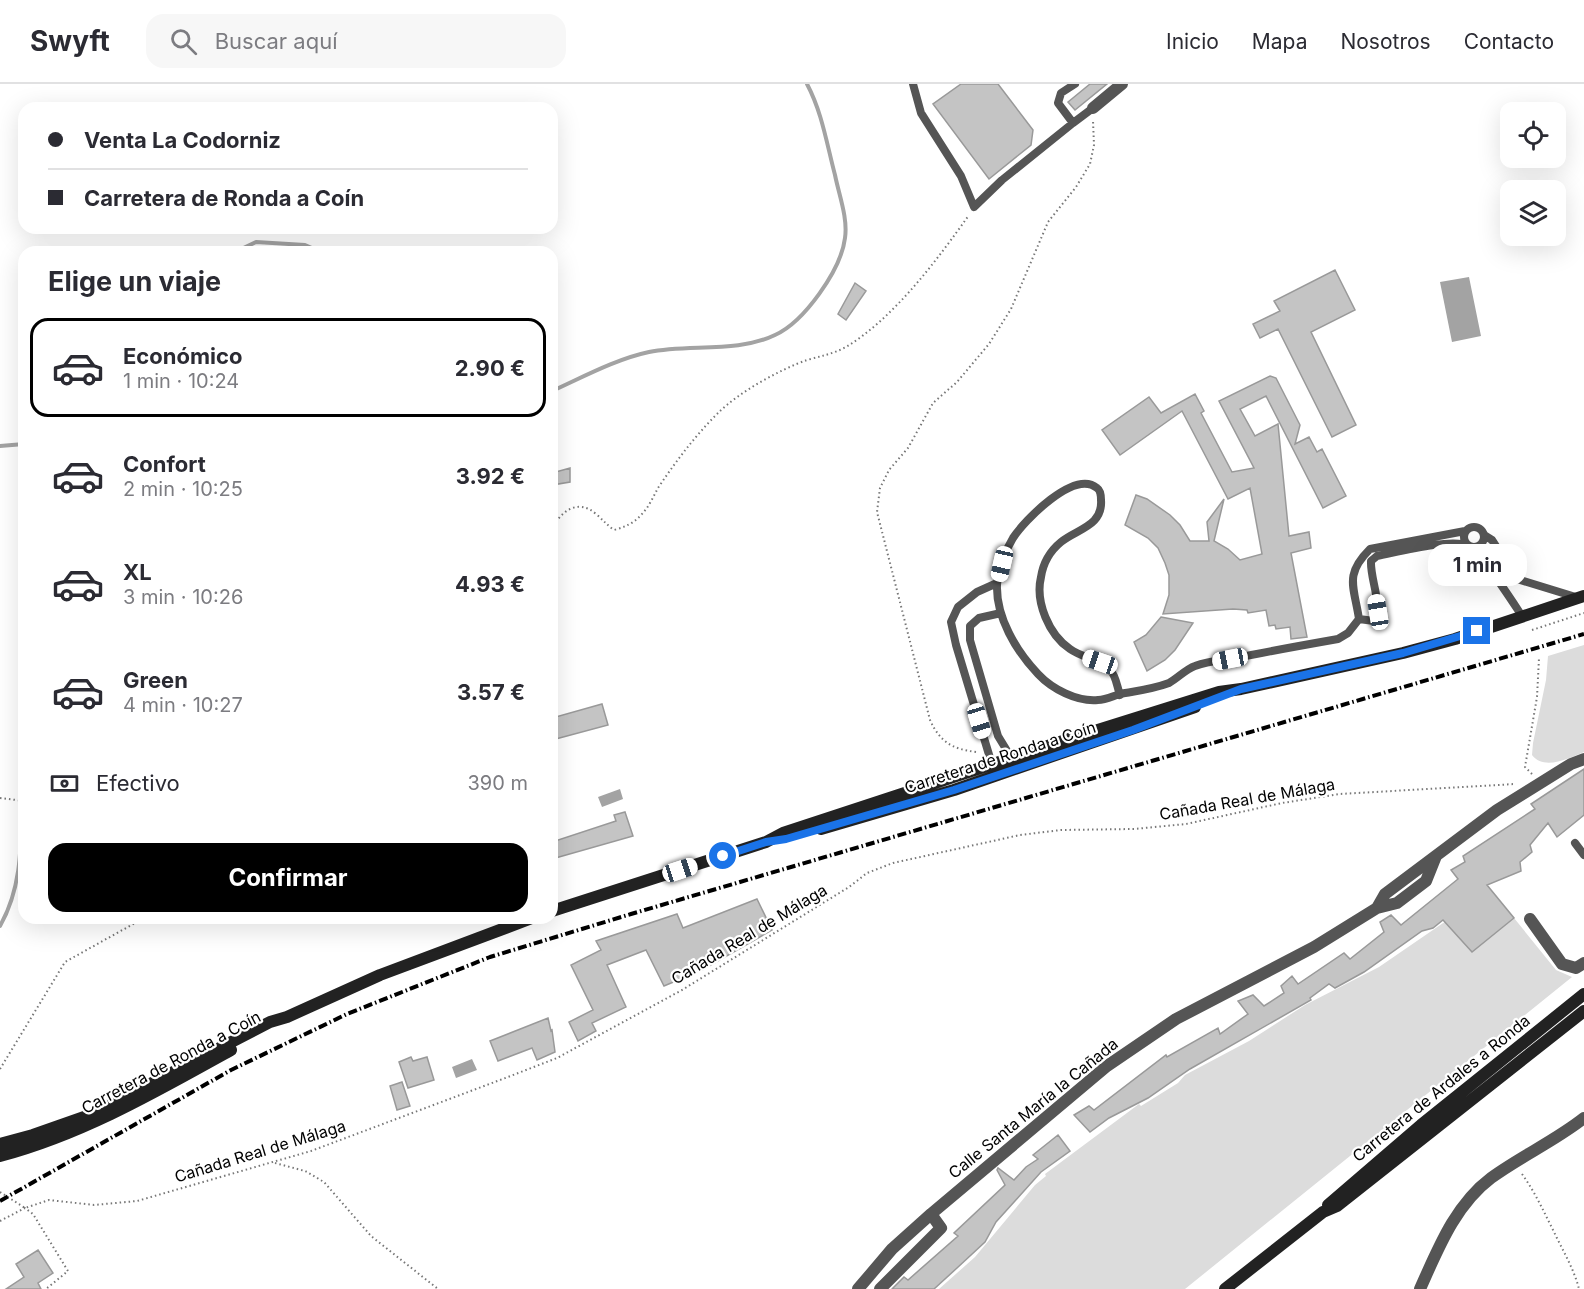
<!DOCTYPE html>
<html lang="es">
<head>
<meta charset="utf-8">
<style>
  :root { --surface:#fff; --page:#f7f7f7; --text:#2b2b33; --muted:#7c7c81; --line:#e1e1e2; --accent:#000 }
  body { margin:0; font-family:Inter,sans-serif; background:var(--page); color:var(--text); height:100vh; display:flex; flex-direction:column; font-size:22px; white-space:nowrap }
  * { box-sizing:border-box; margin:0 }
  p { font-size:20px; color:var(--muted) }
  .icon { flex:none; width:33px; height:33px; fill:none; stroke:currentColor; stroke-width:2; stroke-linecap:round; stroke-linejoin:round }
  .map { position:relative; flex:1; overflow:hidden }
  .sheet { position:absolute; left:18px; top:162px; width:540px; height:678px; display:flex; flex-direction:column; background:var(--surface); border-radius:18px; box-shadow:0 6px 24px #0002 }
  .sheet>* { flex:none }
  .top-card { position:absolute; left:18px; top:18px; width:540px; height:132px; border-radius:18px; box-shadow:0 6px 24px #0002; display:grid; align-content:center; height:132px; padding:0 30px; background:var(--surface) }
  .tools { position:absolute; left:1500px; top:18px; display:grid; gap:12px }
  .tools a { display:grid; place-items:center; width:66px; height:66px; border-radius:12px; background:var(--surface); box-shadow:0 6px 24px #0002; font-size:30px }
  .end { position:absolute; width:27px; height:27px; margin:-14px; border:8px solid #1a73e8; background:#fff; box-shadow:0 0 0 3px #fff }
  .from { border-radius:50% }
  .bubble { position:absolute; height:42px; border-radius:18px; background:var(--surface); box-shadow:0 6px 24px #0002; font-size:20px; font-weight:700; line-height:42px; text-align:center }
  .car { position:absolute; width:18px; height:36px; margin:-18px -9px; border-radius:8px; box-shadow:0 0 4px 2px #0007; background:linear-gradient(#fff 24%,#345 0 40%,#fff 0 76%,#345 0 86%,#fff 0) }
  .top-card b { display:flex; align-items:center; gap:21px; height:57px; font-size:22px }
  .top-card b+b { border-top:2px solid var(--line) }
  .top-card i { width:15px; height:15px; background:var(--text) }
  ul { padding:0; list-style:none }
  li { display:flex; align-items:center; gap:18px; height:99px; margin:0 12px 9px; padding:0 18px; border:3px solid transparent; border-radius:18px }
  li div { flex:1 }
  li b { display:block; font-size:22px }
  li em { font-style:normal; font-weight:700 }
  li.active { border-color:var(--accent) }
  li>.icon { width:54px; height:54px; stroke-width:1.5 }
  h2 { padding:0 30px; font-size:27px; line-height:72px }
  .pay { display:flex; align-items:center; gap:15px; height:66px; padding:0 30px; font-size:22px }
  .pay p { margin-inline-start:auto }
  .primary-button { display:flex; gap:12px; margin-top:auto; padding:12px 30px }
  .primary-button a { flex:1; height:69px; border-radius:18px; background:var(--accent); color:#fff; font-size:24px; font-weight:700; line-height:69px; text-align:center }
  header { display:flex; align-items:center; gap:36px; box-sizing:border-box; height:84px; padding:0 30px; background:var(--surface); border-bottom:2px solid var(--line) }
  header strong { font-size:28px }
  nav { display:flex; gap:33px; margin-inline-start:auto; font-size:21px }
  .search { width:420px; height:54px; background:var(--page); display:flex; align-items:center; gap:15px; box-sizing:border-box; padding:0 21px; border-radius:18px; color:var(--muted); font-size:22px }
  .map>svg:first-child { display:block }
  .green { fill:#dcdcdc }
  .water { fill:#a3a3a3 }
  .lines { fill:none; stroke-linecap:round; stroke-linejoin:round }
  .stream { stroke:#a3a3a3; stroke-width:4 }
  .building { fill:#c4c4c4; stroke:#999; stroke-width:1.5 }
  .path { stroke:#777; stroke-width:2; stroke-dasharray:1.5 3; stroke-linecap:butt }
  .service { stroke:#555; stroke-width:8 }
  .minor { stroke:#555; stroke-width:12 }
  .tertiary { stroke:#555; stroke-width:12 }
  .secondary { stroke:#222; stroke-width:12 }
  .rail { stroke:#000; stroke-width:4; stroke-dasharray:9 3 1.5 3; stroke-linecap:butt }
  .route { stroke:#1a73e8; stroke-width:8 }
  .labels { text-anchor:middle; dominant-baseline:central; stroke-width:4.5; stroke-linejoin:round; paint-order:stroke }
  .street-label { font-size:16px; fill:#000; stroke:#fff }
</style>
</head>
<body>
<header>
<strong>Swyft</strong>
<div class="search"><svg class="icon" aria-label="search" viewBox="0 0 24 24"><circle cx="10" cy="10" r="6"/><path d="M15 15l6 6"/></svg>Buscar aquí</div>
<nav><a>Inicio</a><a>Mapa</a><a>Nosotros</a><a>Contacto</a></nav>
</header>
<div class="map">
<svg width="1584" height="1205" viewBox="0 0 1584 1205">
  <rect width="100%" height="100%" fill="#fff"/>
  <!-- green -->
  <path class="green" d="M1584 561V668C1570 674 1544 687 1532 671L1533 659 1546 596 1548 572Z
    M1514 834 1556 886 1572 893 1185 1205H939L975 1173 1035 1101 1046 1092 1045 1090 1139 1020 1141 1022 1178 999 1185 991 1249 957 1305 921 1379 883 1446 837 1472 868Z"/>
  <!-- water -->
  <path class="water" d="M1469 193 1481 252 1452 258 1440 198Z
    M620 705 623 715 602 723 598 713Z
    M472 975 477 986 456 994 452 983Z"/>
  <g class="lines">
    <!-- stream -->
    <path class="stream" d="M235 168 256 158 305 161 321 168
      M552 307C583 293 616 275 649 268 689 260 738 269 775 251 804 238 841 186 845 154 848 134 839 111 835 91 827 61 822 28 807 0
      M0 362 24 360
      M24 378V418
      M24 710V709
      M0 842C21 805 21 765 22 723"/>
  </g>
  <!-- building -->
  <path class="building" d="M961 0H998L1033 46 1031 61 989 95 933 20Z
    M1090 0H1107L1075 26 1068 18Z
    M1335 186 1355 226 1311 248 1356 341 1332 353 1278 245 1260 254 1253 240 1280 227 1274 217Z
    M855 199 866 207 846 236 838 230Z
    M1270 292 1276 294 1300 341 1295 360 1309 353 1317 368 1322 365 1346 412 1323 424 1266 312 1240 325 1255 352 1278 340 1289 452 1309 448 1311 464 1291 469 1307 553 1291 555 1290 543 1276 545 1275 541 1269 542 1266 526 1248 529 1247 526 1233 525 1163 530 1169 511V491L1165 479 1158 464 1148 454 1125 441 1136 411 1147 415 1170 431 1180 441 1190 457H1209L1207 438 1224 415 1214 457 1228 465 1240 476 1262 470 1250 404 1228 415 1182 327 1120 371 1102 346 1149 313 1161 329 1195 310 1204 327 1201 329 1232 388 1254 384 1219 317Z
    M570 384V398L552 401V389Z
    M1161 533 1193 539 1175 566 1165 576 1147 587 1134 558 1146 551Z
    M602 620 608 641 552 656V634Z
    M1584 685V731L1557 753 1548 739 1530 761 1532 768 1520 778 1521 787 1487 801 1514 834 1472 868 1443 836 1433 844 1422 847 1364 888 1335 904 1329 900 1310 914 1311 916 1190 985 1148 1014 1109 1034 1090 1048 1074 1031 1089 1022 1094 1026 1166 971 1167 973 1218 944 1220 950 1248 930 1238 917 1253 911 1264 922 1284 909 1281 902 1292 892 1298 900 1344 869 1350 875 1384 848 1380 838 1391 831 1401 841 1458 795 1451 786 1465 778 1463 772 1535 725 1531 720Z
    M625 728 633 752 552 775V758L616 737 614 731Z
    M757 815 772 846 702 886 664 902 646 866 607 881 626 923 592 939 596 947 578 957 569 938 593 926 571 881 601 866 596 857 677 830 683 844Z
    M548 934 551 947 552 946 555 968 537 976 532 964 498 977 490 957Z
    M411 973 413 977 427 973 434 996 408 1004 399 978Z
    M402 998 410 1022 397 1026 390 1002Z
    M1058 1051 1070 1067 1041 1088 996 1138 985 1158 957 1184 934 1205H892L904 1193 908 1196 958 1152 954 1149 1005 1101 997 1086 998 1084 1014 1096 1026 1083 1038 1075 1033 1071Z
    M38 1166 53 1189 38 1199 41 1205H6L24 1193 16 1180Z"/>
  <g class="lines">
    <!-- path -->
    <path class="path" d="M552 446C560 427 578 414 596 430 603 436 607 441 614 446 625 443 634 439 641 431 649 423 653 413 658 404 676 377 695 352 718 329 739 308 779 286 807 276 821 272 833 270 846 263 894 234 937 176 969 131
      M1532 546 1584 529
      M976 668C952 665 940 658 930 636L877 428 880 404 889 386 908 364 933 319 957 298 989 260 1011 225 1048 138 1076 103 1090 80 1094 61 1093 37
      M1532 690 1525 683 1537 613 1539 574
      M0 714 24 717
      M0 985 65 878 144 834
      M275 1079 305 1087 324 1098 371 1152 438 1205
      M1522 1090C1535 1108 1544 1128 1554 1148 1563 1167 1574 1185 1579 1205
      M0 1108 25 1124 49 1116 94 1121 137 1117 311 1067 508 993 557 974 682 906 849 803 867 789 893 779 1020 751 1061 746 1134 745 1186 740 1282 719 1340 710 1515 700
      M0 1137 25 1124 33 1130 68 1187 46 1205"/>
    <!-- service -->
    <path class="service" d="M913 0 921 29 961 92 974 123 1002 96 1073 39
      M1075 0 1061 9 1058 19 1073 39 1093 24
      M1464 453a10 10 0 1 1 20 0a10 10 0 1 1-20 0Z
      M1465 447 1370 465C1344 491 1354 502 1359 535L1374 537C1383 519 1370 496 1371 477L1377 472C1398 468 1451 454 1469 462 1480 467 1514 520 1522 532
      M1484 451 1492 456 1517 495 1579 514
      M997 499 977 508 958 523 951 538 956 561 990 674 998 680 1006 668
      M1001 529 979 534 970 542V556L998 652 1009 670
      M1120 611C1117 603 1116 591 1110 586 1099 575 1083 574 1070 565 1049 551 1035 518 1041 493 1043 480 1050 467 1061 458 1077 445 1103 442 1101 416 1101 412 1100 406 1097 404 1074 385 1024 437 1013 454 1005 467 998 486 997 501 996 533 1016 567 1038 590 1052 605 1077 618 1098 616 1106 616 1113 612 1120 610 1137 607 1153 605 1169 599 1178 594 1186 585 1195 582 1208 577 1223 576 1236 574 1270 567 1304 561 1338 555L1348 549 1359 535
      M1575 759 1584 771"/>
    <!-- minor -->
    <path class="minor" d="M1093 24 1122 0
      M1377 824 1385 810 1497 726 1571 680 1584 675
      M1530 835 1562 880 1576 884 1584 879
      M858 1205 892 1165 931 1130 1107 982 1176 935 1314 863 1377 824 1397 819 1426 797 1436 772
      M880 1205 941 1144 931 1130"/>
    <!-- tertiary -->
    <path class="tertiary" d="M1420 1205C1438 1165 1455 1121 1491 1094 1521 1072 1555 1057 1584 1034"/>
    <!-- secondary -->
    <path class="secondary" d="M821 745 954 706 1195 623
      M552 827 766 758 783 749 1066 656 1219 608 1241 605 1403 569 1455 555 1584 512
      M0 1060 33 1051 90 1031 270 938 287 933 380 891 532 834
      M0 1072C83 1050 157 1007 231 966
      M1328 1121 1421 1041 1584 910
      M1225 1205 1323 1128 1337 1122 1584 927"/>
    <!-- rail -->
    <path class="rail" d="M0 1117 231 986 347 930 490 873 631 830 1584 550"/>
  </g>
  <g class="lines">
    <!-- route -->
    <path class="route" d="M723 772 766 758 786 755 954 706 1133 646 1241 605 1403 569 1477 547"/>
  </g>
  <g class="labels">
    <!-- street labels -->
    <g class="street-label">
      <text transform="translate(1000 673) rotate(-18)">Carretera de Ronda a Coín</text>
      <text transform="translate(1247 715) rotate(-10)">Cañada Real de Málaga</text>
      <text transform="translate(749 850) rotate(-31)">Cañada Real de Málaga</text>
      <text transform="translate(171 978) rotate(-28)">Carretera de Ronda a Coín</text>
      <text transform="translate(1441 1004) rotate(-39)">Carretera de Ardales a Ronda</text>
      <text transform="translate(1033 1024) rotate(-39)">Calle Santa María la Cañada</text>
      <text transform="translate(260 1067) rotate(-17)">Cañada Real de Málaga</text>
    </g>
  </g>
</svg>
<div class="tools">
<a><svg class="icon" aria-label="locate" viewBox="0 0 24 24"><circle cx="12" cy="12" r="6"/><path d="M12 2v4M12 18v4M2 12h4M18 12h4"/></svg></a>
<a><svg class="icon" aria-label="layers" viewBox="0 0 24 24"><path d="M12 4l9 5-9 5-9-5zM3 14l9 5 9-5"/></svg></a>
</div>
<i class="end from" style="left:723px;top:772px"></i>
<i class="end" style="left:1477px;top:547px"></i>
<div class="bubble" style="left:1428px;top:460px;width:99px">1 min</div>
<i class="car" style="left:1002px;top:480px;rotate:193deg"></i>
<i class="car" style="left:1378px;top:528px;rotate:351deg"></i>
<i class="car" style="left:1230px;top:575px;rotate:259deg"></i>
<i class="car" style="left:1100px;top:578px;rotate:289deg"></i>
<i class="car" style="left:979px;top:637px;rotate:163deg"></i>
<i class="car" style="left:680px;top:786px;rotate:72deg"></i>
<div class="top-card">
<b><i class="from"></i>Venta La Codorniz</b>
<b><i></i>Carretera de Ronda a Coín</b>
</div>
<section class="sheet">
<h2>Elige un viaje</h2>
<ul>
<li class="active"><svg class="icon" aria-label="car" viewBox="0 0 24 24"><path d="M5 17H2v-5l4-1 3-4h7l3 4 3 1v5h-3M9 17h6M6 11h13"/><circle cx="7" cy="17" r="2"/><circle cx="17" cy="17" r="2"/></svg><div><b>Económico</b><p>1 min · 10:24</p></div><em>2.90 €</em></li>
<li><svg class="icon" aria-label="car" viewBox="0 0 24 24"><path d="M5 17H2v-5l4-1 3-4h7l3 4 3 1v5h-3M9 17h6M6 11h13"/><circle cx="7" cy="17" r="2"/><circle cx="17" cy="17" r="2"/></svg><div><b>Confort</b><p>2 min · 10:25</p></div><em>3.92 €</em></li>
<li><svg class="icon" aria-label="car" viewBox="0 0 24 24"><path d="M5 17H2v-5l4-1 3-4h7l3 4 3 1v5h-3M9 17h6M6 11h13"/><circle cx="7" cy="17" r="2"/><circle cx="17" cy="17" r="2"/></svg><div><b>XL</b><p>3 min · 10:26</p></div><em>4.93 €</em></li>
<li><svg class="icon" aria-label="car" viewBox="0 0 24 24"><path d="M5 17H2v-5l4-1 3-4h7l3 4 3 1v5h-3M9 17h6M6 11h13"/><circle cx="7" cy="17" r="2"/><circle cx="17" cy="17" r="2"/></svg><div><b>Green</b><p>4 min · 10:27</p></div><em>3.57 €</em></li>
</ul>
<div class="pay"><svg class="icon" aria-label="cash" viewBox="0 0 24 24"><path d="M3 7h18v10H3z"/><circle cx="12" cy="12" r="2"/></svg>Efectivo<p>390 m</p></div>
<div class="primary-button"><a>Confirmar</a></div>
</section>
</div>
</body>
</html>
